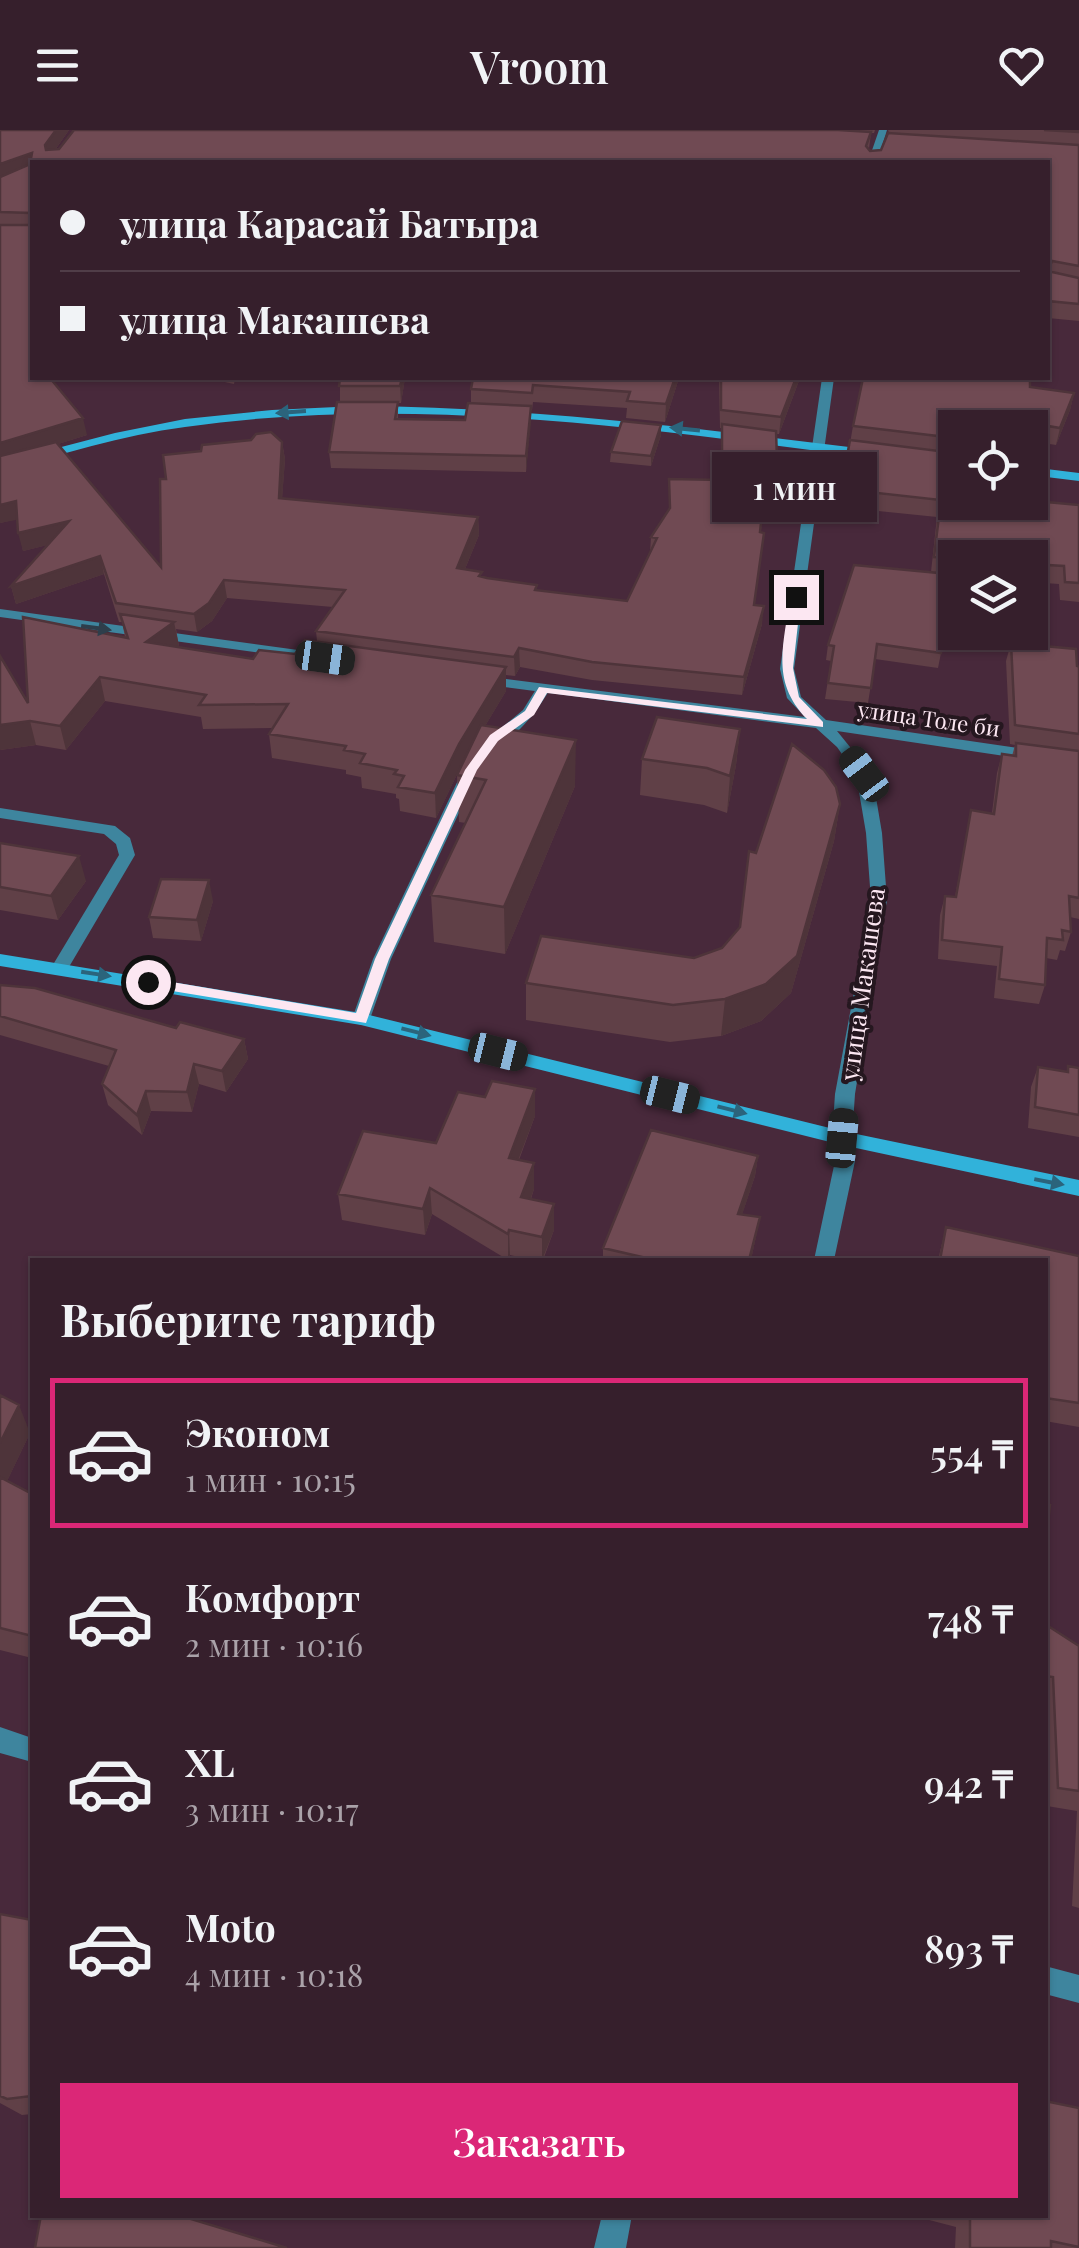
<!DOCTYPE html>
<html lang="ru">
<head>
<meta charset="utf-8">
<style>
  :root { --surface:#361f2c; --page:#412c38; --text:#f1f3f6; --muted:#aaa2a9; --line:#503d48; --accent:#db2777 }
  body { margin:0; font-family:"Playfair Display",serif; background:var(--page); color:var(--text); height:100vh; display:flex; flex-direction:column; font-size:38px; white-space:nowrap }
  * { box-sizing:border-box; margin:0 }
  p { font-size:32px; color:var(--muted) }
  .icon { flex:none; width:55px; height:55px; fill:none; stroke:currentColor; stroke-width:2; stroke-linecap:round; stroke-linejoin:round }
  .map { position:relative; flex:1; overflow:hidden }
  .drawer { position:absolute; left:30px; top:1128px; width:1018px; height:960px; display:flex; flex-direction:column; background:var(--surface); border-radius:0px; box-shadow:0 2px 8px #0004,0 0 0 2px var(--line) }
  .drawer>* { flex:none }
  .guide { position:absolute; left:30px; top:30px; width:1020px; height:220px; border-radius:0px; box-shadow:0 2px 8px #0004,0 0 0 2px var(--line); display:grid; align-content:center; height:220px; padding:0 30px; background:var(--surface) }
  .controls { position:absolute; left:938px; top:280px; display:grid; gap:20px }
  .controls a { display:grid; place-items:center; width:110px; height:110px; border-radius:0px; background:var(--surface); box-shadow:0 2px 8px #0004,0 0 0 2px var(--line); font-size:50px }
  .end { position:absolute; width:45px; height:45px; margin:-22px; border:12px solid #fce7f2; background:#111; box-shadow:0 0 0 5px #111 }
  .from { border-radius:50% }
  .bubble { position:absolute; height:70px; border-radius:0px; background:var(--surface); box-shadow:0 2px 8px #0004,0 0 0 2px var(--line); font-size:32px; font-weight:600; line-height:70px; text-align:center }
  .car { position:absolute; width:30px; height:60px; margin:-30px -15px; border-radius:12px; box-shadow:0 0 8px 2px #0007; background:linear-gradient(#222 24%,#8ab4d8 0 40%,#222 0 76%,#8ab4d8 0 86%,#222 0) }
  .guide b { display:flex; align-items:center; gap:35px; height:95px; font-size:38px }
  .guide b+b { border-top:2px solid var(--line) }
  .guide i { width:25px; height:25px; background:var(--text) }
  ul { padding:0; list-style:none }
  li { display:flex; align-items:center; gap:30px; height:150px; margin:0 20px 15px; padding:0 10px; border:5px solid transparent; border-radius:0px }
  li div { flex:1 }
  li b { display:block; font-size:38px }
  li em { font-style:normal; font-weight:600 }
  li.active { border-color:var(--accent) }
  li>.icon { width:90px; height:90px; stroke-width:1.5 }
  h2 { padding:0 30px; font-size:45px; line-height:120px }
  .action { display:flex; gap:20px; margin-top:auto; padding:20px 30px }
  .action a { flex:1; height:115px; border-radius:0px; background:var(--accent); color:#fff; font-size:40px; font-weight:600; line-height:115px; text-align:center }
  header { display:flex; justify-content:space-between; align-items:center; height:130px; padding:0 30px; background:var(--surface); font-size:45px; font-weight:600 }
  .map>svg:first-child { display:block }
  .lines { fill:none; stroke-linecap:round; stroke-linejoin:round }
  .minor { fill:#3e859e; fill-rule:evenodd }
  .tertiary { fill:#3e859e; fill-rule:evenodd }
  .secondary { fill:#31b2da; fill-rule:evenodd }
  .wall { fill:#604047; fill-rule:evenodd }
  .shaded-wall { fill:#4e343a }
  .building { fill:#704a53; stroke:#4e343a; stroke-width:2.5 }
  .oneway { fill:#2b647c }
  .oneway2 { fill:#2e3e4b }
  .route { fill:#fce7f2 }
  .labels { text-anchor:middle; dominant-baseline:central; stroke-width:8; stroke-linejoin:round; paint-order:stroke }
  .far-street-label { font-size:22px; fill:#fce7f2; stroke:#25171f }
  .street-label { font-size:25px; fill:#fce7f2; stroke:#25171f }
</style>
</head>
<body>
<header><svg class="icon" aria-label="menu" viewBox="0 0 24 24"><path d="M4 6h16M4 12h16M4 18h16"/></svg>Vroom<svg class="icon" aria-label="heart" viewBox="0 0 24 24"><path d="M12 20l-8-8c-3-5 5-10 8-4 3-6 11-1 8 4z"/></svg></header>
<div class="map">
<svg width="1079" height="2118" viewBox="0 0 1079 2118">
  <rect width="100%" height="100%" fill="#48293b"/>
  <g class="lines">
    <!-- minor -->
    <path class="minor" d="M543 555 550 559C539 579 508 621 483 619V613L523 580 538 556Z
      M469 639 477 644 391 829 370 889 361 895 355 893 352 889 373 829 461 644Z
      M0 678 115 696 130 708 135 725 66 842H54L51 838 119 725 116 714 104 704 0 688Z
      M0 1597 32 1608V1632L0 1623Z
      M1045 1836 1079 1845V1873L1045 1864Z"/>
    <!-- tertiary -->
    <path class="tertiary" d="M879 0H887L877 32H868Z
      M822 248H834L794 539 801 567 826 590 1079 627V637L837 601 872 644 882 703 887 770 855 964 852 1008 855 1031 834 1130H814L835 1031 832 1008 835 964 871 770 866 703 856 644 837 617 816 598 482 554 475 550 482 546 805 587 787 568 780 539Z
      M0 479 320 523 327 527 320 531 0 487Z
      M602 2085H632L626 2118H594Z"/>
    <!-- secondary -->
    <path class="secondary" d="M358 276C531 277 702 299 874 320L880 324 874 328C645 299 415 264 185 297 122 305 61 325 0 341V333L115 303 185 289 272 280Z
      M1030 337 1079 343V351L1030 345Z
      M0 824 361 883 842 1001 1079 1050V1066L842 1015 361 895 0 836Z"/>
  </g>
  <!-- wall -->
  <path class="wall" d="M0 0H69L55 20 59 19 74 0H875L874 3H871L869 19 870 21 881 20 889 3 888 0H1079V191L1048 188V32H32V248L87 305 58 314 161 437 166 349 282 312 285 329 282 368 478 387 479 405 465 439 482 447 537 460 627 471 650 423 651 407 669 380V349L721 350V298H720L719 248H800L779 304H776L775 346H766L754 475 762 494 742 565 592 550 520 537 515 546 506 545V561L485 596 575 656 505 824 434 812 431 765 466 693 459 692 457 645 460 638 436 688 400 681 399 669 396 668V664L362 658 361 647 346 644V640L272 628 269 604 272 598 203 599 201 587 105 571 66 620 36 615 0 620 28 573 125 507 122 492H119L104 444 16 474 11 456 47 415 23 421 17 389 0 393ZM227 468 333 477 316 501 317 511 295 524 253 529 176 517 179 516 176 499 197 502 212 491Z
    M206 248H405L401 273H398V289L465 290 471 273V259L679 248 665 292 626 288 627 278 533 272 532 280H531L526 342 331 338 329 322 340 272V249H235L234 254Z
    M1030 257 1074 263 1070 280 1056 315 1030 311V298H955V372H1047L1079 375V472L1060 470 1059 454 1030 452V428H955V446H948L941 523 938 538 875 529 868 573 825 569 831 531 826 530 828 515 931 442 937 387 839 377 853 296Z
    M661 305 651 336 610 332 611 322Z
    M1011 513 1079 537V789L1070 787 1071 802 1065 821 1060 820 1057 830 1046 828 1045 855 1039 874 994 868 997 836 938 829 940 785 945 766 955 767 971 680 992 683 997 643 1002 624 1012 626 1015 615 1010 614 1006 531Z
    M740 599 736 635 727 683 704 675 640 665 642 629Z
    M840 674 834 711 791 863 761 891 721 906 670 912 526 890V853L694 828 722 818 740 797 756 723Z
    M0 713 86 751 58 790 0 780Z
    M213 771 201 811 153 808 149 787Z
    M0 855 176 898 244 909 248 929 226 962 199 954 192 982 151 981 142 1005 108 975 102 954 109 936 0 905Z
    M1068 936 1079 938V1007L1028 998 1031 957 1038 937 1067 942Z
    M535 986 519 1030 534 1033V1059L531 1069 554 1074V1100L543 1130H531L510 1125 508 1130 432 1084 425 1105 342 1090 338 1064 436 1013Z
    M758 1026 755 1046 742 1084 760 1087 751 1130H603V1118Z
    M946 1097 1079 1126V1297L1045 1291V1130H938Z
    M0 1265 30 1303 7 1351 32 1364V1528L0 1520Z
    M1045 1494 1079 1516V1778L1072 1776 1077 1681 1047 1676 1045 1616Z
    M0 1784 32 1790V1984L22 1985 0 1973Z
    M1079 1978V2118H955L956 2097 910 2085H1045Z"/>
  <!-- shaded-wall -->
  <path class="shaded-wall" d="M56 0H69L48 30 45 15Z
    M32 23 34 32 0 50V34Z
    M402 248H405L401 273 400 256Z
    M675 248H679L665 292 666 274Z
    M796 248H800L779 304 781 287Z
    M1074 263 1070 280 1056 315 1060 298Z
    M531 276V293L526 342V326Z
    M83 288 87 305 0 332V313Z
    M661 295V305L651 336V326Z
    M282 312 285 329 281 385 279 368Z
    M16 371 21 389 0 393V375Z
    M478 387 479 405 458 456 457 438Z
    M69 391 73 409 23 421 18 403Z
    M100 426 104 444 16 474 11 456Z
    M224 450 227 468 212 491 197 502 194 484Z
    M764 476 762 494 742 565 744 547Z
    M174 492 179 516 150 536 146 512Z
    M519 518 520 537 515 546 514 527Z
    M506 537V561L460 638 436 688 435 663 459 614Z
    M100 547 105 571 66 620 60 596Z
    M30 591 36 615 0 620V595Z
    M740 599 736 635 727 683 730 646Z
    M576 610 575 656 505 824 504 777Z
    M840 674 834 711 791 863 761 891 721 906 725 869Z
    M79 726 86 751 58 790 51 766Z
    M209 750 213 771 201 811 197 790Z
    M244 909 248 929 226 962 222 941Z
    M194 934 199 954 192 982 187 962Z
    M535 959V986L509 1054V1028Z
    M146 961 151 981 142 1005 137 985Z
    M758 1026 755 1046 736 1103 738 1084Z
    M534 1033V1059L522 1093 521 1067Z
    M430 1058 432 1084 425 1105 423 1079Z
    M554 1074V1100L542 1130V1107Z
    M760 1087 751 1130H749Z
    M509 1100 510 1125 508 1130V1104Z
    M19 1275 30 1303 0 1366V1313Z"/>
  <!-- building -->
  <path class="building" d="M0 0H56L45 15 46 20 59 19 74 0H838L871 2 866 16 870 21 881 20 888 3 1079 15V136L1052 131 1048 141 1079 148V174L1048 171V32H32V248H50L83 288 0 313V95H29L31 83 0 82V47L30 34 32 23 0 34Z
    M1044 0H1079V2Z
    M340 248H402L400 256H339Z
    M473 248H675L666 274 627 271 630 262 533 255 532 263 471 259Z
    M721 248H796L781 287 721 280Z
    M863 248H1030V257L1074 263 1060 298 983 285 979 298H955V308L853 296Z
    M337 272H398L395 289 465 290 468 273 531 276 526 326 329 322Z
    M622 291 661 295 651 326 611 322Z
    M722 294 776 301 777 329H768L760 402 764 403 754 475 764 476 744 547 592 532 519 518 514 527 316 501 345 460 224 450 209 473 194 484 116 473 100 426 11 456 69 391 18 403 16 371 0 375V326L56 312 161 437 160 349H166L163 325 201 321 202 315 251 310 256 304 271 302 282 312 279 368 478 387 457 438 482 442 479 446 487 448 537 455 535 460 627 471 657 408 651 407 670 378 669 349 722 350Z
    M850 310 955 323V372H1030V358L1044 359 1047 372 1079 375V453L1065 452 1064 436 1030 434V428H955L934 427 941 370 841 359Z
    M854 435 949 444 941 523 877 514 871 558 828 553 834 516 828 515Z
    M120 484 174 492 146 512 253 529 259 520 295 524 305 510 506 537 459 614 435 663 398 657 404 646 394 644 397 640 360 633 365 624 344 620 346 616 269 604 288 574 199 575 206 565 100 547 60 596 30 591 0 595V526L28 573 23 487 128 508Z
    M1011 513 1076 519 1077 536 1079 537V604L1015 595Z
    M657 587 740 599 730 646 707 638 642 629Z
    M481 595 576 610 504 777 431 765 486 650 457 645Z
    M1016 613 1079 621V768L1069 766 1071 802 1062 800 1063 810 1047 808 1045 855 999 849 1002 817 942 810 945 766 956 767 971 680 994 684 1002 624 1016 626Z
    M792 614 824 640 836 657 840 674 797 826 766 854 725 869 673 875 526 853 541 806 694 828 722 818 740 797 749 721 756 723Z
    M0 713 79 726 51 766 0 757Z
    M161 749 209 750 197 790 149 787Z
    M0 855 35 858 176 898 180 892 244 909 222 941 194 934 187 962 146 961 137 985 102 954 116 920 0 886Z
    M1068 936 1079 938V985L1035 977 1038 937 1068 942Z
    M492 951 535 959 509 1028 534 1033 521 1067 554 1074 542 1107 509 1100 508 1104 430 1058 423 1079 338 1064 363 1001 436 1013 458 962 485 967Z
    M651 1000 758 1026 738 1084 760 1087 749 1130H655L603 1118Z
    M946 1097 1079 1126V1273L1045 1268V1130H940Z
    M0 1265 19 1275 0 1313Z
    M0 1347 32 1364V1506L0 1498Z
    M1045 1374 1050 1375 1045 1419Z
    M1045 1494 1079 1516V1661L1058 1658 1053 1547 1045 1546Z
    M0 1784 32 1790V1966L7 1969 0 1966Z
    M1045 1971 1079 1978V2117L1051 2111V2118H970V2085H1045Z
    M41 2085H178L287 2118H35Z"/>
  <!-- one-way arrows -->
  <defs><path id="oneway-solid" d="M-6-.8H1V-3.2L6.5 0L1 3.2V.8H-6Z" transform="scale(2.5)"/></defs>
  <g class="oneway">
    <use href="#oneway-solid" transform="translate(291 282) rotate(176)"/>
    <use href="#oneway-solid" transform="translate(685 299) rotate(-174)"/>
    <use href="#oneway-solid" transform="translate(96 844) rotate(9)"/>
    <use href="#oneway-solid" transform="translate(416 902) rotate(14)"/>
    <use href="#oneway-solid" transform="translate(732 980) rotate(14)"/>
    <use href="#oneway-solid" transform="translate(1049 1052) rotate(11)"/>
  </g>
  <use class="oneway2" href="#oneway-solid" transform="translate(96 498) rotate(8)"/>
  <!-- route -->
  <path class="route" d="M796 463 801 467 793 538 799 567 823 592V597L547 563 534 585 498 611 477 640 389 829 366 893 148 857 141 852 148 848 356 883 375 829 465 640 490 605 525 581 539 557 807 589C770 551 784 515 790 467Z"/>
  <g class="labels">
    <!-- far-street labels -->
    <g class="far-street-label">
      <text transform="translate(929 588) rotate(8)">улица Толе би</text>
    </g>
    <!-- street labels -->
    <g class="street-label">
      <text transform="translate(861 854) rotate(-82)">улица Макашева</text>
    </g>
  </g>
</svg>
<div class="controls">
<a><svg class="icon" aria-label="locate" viewBox="0 0 24 24"><circle cx="12" cy="12" r="6"/><path d="M12 2v4M12 18v4M2 12h4M18 12h4"/></svg></a>
<a><svg class="icon" aria-label="layers" viewBox="0 0 24 24"><path d="M12 4l9 5-9 5-9-5zM3 14l9 5 9-5"/></svg></a>
</div>
<i class="end from" style="left:148px;top:852px"></i>
<i class="end" style="left:796px;top:467px"></i>
<div class="bubble" style="left:712px;top:322px;width:165px">1 мин</div>
<i class="car" style="left:325px;top:528px;rotate:98deg"></i>
<i class="car" style="left:864px;top:644px;rotate:323deg"></i>
<i class="car" style="left:498px;top:922px;rotate:104deg"></i>
<i class="car" style="left:670px;top:965px;rotate:104deg"></i>
<i class="car" style="left:842px;top:1008px;rotate:5deg"></i>
<div class="guide">
<b><i class="from"></i>улица Карасай Батыра</b>
<b><i></i>улица Макашева</b>
</div>
<section class="drawer">
<h2>Выберите тариф</h2>
<ul>
<li class="active"><svg class="icon" aria-label="car" viewBox="0 0 24 24"><path d="M5 17H2v-5l4-1 3-4h7l3 4 3 1v5h-3M9 17h6M6 11h13"/><circle cx="7" cy="17" r="2"/><circle cx="17" cy="17" r="2"/></svg><div><b>Эконом</b><p>1 мин · 10:15</p></div><em>554 ₸</em></li>
<li><svg class="icon" aria-label="car" viewBox="0 0 24 24"><path d="M5 17H2v-5l4-1 3-4h7l3 4 3 1v5h-3M9 17h6M6 11h13"/><circle cx="7" cy="17" r="2"/><circle cx="17" cy="17" r="2"/></svg><div><b>Комфорт</b><p>2 мин · 10:16</p></div><em>748 ₸</em></li>
<li><svg class="icon" aria-label="car" viewBox="0 0 24 24"><path d="M5 17H2v-5l4-1 3-4h7l3 4 3 1v5h-3M9 17h6M6 11h13"/><circle cx="7" cy="17" r="2"/><circle cx="17" cy="17" r="2"/></svg><div><b>XL</b><p>3 мин · 10:17</p></div><em>942 ₸</em></li>
<li><svg class="icon" aria-label="car" viewBox="0 0 24 24"><path d="M5 17H2v-5l4-1 3-4h7l3 4 3 1v5h-3M9 17h6M6 11h13"/><circle cx="7" cy="17" r="2"/><circle cx="17" cy="17" r="2"/></svg><div><b>Moto</b><p>4 мин · 10:18</p></div><em>893 ₸</em></li>
</ul>
<div class="action"><a>Заказать</a></div>
</section>
</div>
</body>
</html>
